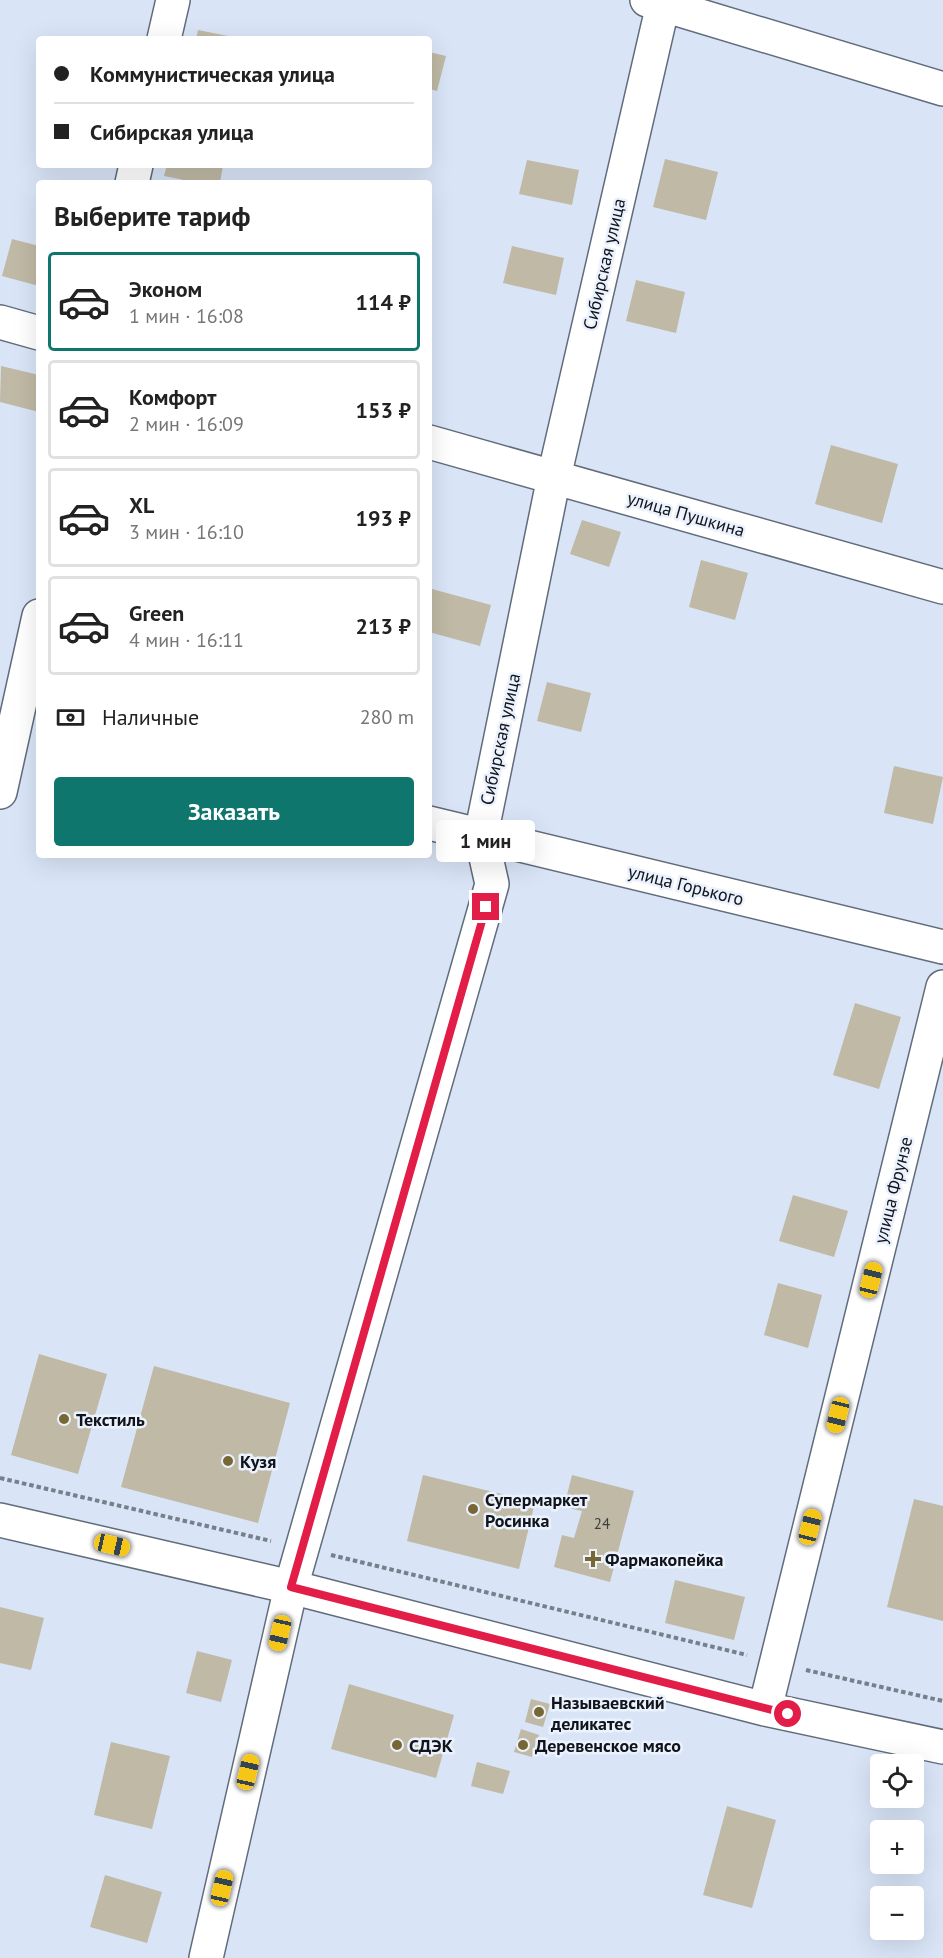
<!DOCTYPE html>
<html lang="ru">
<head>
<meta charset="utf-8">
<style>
  :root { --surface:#fff; --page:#f2f2f2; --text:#222; --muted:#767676; --line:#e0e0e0; --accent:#0f766e }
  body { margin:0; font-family:"PT Sans",sans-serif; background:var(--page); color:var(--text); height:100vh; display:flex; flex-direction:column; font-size:22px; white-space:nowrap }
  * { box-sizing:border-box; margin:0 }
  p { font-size:20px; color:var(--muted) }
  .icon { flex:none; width:33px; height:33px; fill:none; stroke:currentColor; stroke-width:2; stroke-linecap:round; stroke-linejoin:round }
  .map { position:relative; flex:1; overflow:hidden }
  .details { position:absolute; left:36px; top:180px; width:396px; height:678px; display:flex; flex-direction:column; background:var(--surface); border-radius:6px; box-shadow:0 6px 24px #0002 }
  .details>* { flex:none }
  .top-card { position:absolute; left:36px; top:36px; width:396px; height:132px; border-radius:6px; box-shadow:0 6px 24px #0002; display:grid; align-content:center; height:132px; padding:0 18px; background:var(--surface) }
  .controls { position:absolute; left:870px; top:1754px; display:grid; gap:12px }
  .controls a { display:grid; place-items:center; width:54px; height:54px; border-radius:6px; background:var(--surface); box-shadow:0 6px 24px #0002; font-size:30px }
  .end { position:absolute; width:27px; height:27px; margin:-14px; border:8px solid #e11d48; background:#fff; box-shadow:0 0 0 3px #fff }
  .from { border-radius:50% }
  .bubble { position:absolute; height:42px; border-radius:6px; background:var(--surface); box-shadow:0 6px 24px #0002; font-size:20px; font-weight:700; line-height:42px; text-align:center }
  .car { position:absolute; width:18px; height:36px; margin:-18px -9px; border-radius:8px; box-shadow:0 0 4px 2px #0007; background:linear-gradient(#f5c518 24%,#345 0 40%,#f5c518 0 76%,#345 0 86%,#f5c518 0) }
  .top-card b { display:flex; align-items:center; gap:21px; height:57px; font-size:22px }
  .top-card b+b { border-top:2px solid var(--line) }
  .top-card i { width:15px; height:15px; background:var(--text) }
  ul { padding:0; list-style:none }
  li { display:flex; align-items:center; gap:18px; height:99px; margin:0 12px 9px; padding:0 6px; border:3px solid var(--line); border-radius:6px }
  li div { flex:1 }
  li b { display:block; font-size:22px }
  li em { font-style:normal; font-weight:700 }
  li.selected { border-color:var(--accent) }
  li>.icon { width:54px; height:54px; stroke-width:1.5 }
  h2 { padding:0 18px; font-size:27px; line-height:72px }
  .pay { display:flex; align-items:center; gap:15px; height:66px; padding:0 18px; font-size:22px }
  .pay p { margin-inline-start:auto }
  .action { display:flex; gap:12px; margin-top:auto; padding:12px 18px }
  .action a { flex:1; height:69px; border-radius:6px; background:var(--accent); color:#fff; font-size:24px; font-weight:700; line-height:69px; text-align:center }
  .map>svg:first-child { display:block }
  .building { fill:#bfb9a5 }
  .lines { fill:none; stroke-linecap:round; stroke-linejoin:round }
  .minor-casing { stroke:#616c7b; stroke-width:36 }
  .path { stroke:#767f8b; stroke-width:4; stroke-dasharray:4.5 3; stroke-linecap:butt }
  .minor { stroke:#fff; stroke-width:33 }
  .route { stroke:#e11d48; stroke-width:8 }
  .poi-dot { fill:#776735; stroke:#ebf2fd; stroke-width:2 }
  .labels { text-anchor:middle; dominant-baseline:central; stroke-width:5; stroke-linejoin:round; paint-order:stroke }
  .number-label { font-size:15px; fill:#3c3e3e }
  .street-label { font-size:18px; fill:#11151b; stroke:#ebf2fd }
  .poi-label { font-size:18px; font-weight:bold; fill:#11151b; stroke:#ebf2fd; text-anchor:start }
</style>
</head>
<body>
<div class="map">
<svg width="943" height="1958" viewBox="0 0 943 1958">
  <rect width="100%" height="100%" fill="#d9e5f7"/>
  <!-- building -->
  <path class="building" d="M198 30 238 38 237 39H196Z
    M429 52 446 56 437 91 429 89Z
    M665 159 718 172 706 220 653 207Z
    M527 160 579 170 572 205 519 194Z
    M167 165H223L220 183H199L164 176Z
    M12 239 39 246V286L2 276Z
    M512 246 564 258 556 295 503 283Z
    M636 280 685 292 676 333 626 321Z
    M1 366 39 375V412L0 402Z
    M831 445 898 464 882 523 815 504Z
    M582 520 621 532 609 567 570 554Z
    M701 560 748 573 735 620 689 607Z
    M432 589 491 605 480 646 429 632V601Z
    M547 682 591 693 581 732 537 721Z
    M894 766 943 777 933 824 884 813Z
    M855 1003 901 1017 879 1089 833 1075Z
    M793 1195 848 1211 834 1257 779 1241Z
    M778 1283 822 1295 808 1348 764 1335Z
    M39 1354 107 1374 78 1474 11 1455Z
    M154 1366 290 1403 258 1523 121 1487Z
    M423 1475 535 1502 519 1569 407 1541Z
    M572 1475 634 1491 610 1582 554 1567 562 1535 574 1538 582 1511 564 1507Z
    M914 1499 943 1506V1621L887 1607Z
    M675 1580 745 1597 734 1640 665 1623Z
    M0 1607 44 1618 31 1670 0 1663Z
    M197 1651 232 1660 221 1702 186 1693Z
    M349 1684 454 1715 436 1778 331 1749Z
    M531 1699 550 1704 543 1727 525 1722Z
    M521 1729 539 1735 532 1757 514 1752Z
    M111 1742 170 1756 152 1829 94 1815Z
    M477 1762 510 1771 503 1794 471 1786Z
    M727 1806 776 1820 752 1908 703 1895Z
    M105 1875 162 1892 147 1943 90 1927Z"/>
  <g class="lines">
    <!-- minor casing -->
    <g class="minor-casing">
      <path id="minor" d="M647 0 943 89
        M164 39 173 0
        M132 183 136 165
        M0 322 39 333
        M429 442 943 587
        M0 792 39 616
        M429 823 943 947
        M0 1520 291 1587 765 1709 943 1747
        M765 1709 943 987
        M206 1958 291 1587 492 884 481 835 554 477 664 0"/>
    </g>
    <!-- path -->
    <path class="path" d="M0 1478 271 1541
      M331 1555 747 1655
      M806 1670 943 1701"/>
    <!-- minor -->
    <use href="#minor" class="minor"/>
  </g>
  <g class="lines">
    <!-- route -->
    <path class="route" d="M486 907 291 1587 788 1714"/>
  </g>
  <!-- markers -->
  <g class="poi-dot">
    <circle cx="64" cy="1419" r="6"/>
    <circle cx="228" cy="1461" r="6"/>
    <circle cx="473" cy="1509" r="6"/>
    <path d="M590 1550h6v6h6v6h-6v6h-6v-6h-6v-6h6z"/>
    <circle cx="539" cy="1712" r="6"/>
    <circle cx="397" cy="1745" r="6"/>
    <circle cx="523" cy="1745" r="6"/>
  </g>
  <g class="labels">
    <!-- number labels -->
    <g class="number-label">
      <text x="602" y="1523">24</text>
    </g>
    <!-- street labels -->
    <g class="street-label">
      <text transform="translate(604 264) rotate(-77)">Сибирская улица</text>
      <text transform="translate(686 514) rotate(16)">улица Пушкина</text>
      <text transform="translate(500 739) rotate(-78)">Сибирская улица</text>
      <text transform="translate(686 885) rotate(14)">улица Горького</text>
      <text transform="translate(893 1190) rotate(-76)">улица Фрунзе</text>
    </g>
    <!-- poi labels -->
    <g class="poi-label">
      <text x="76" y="1419">Текстиль</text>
      <text x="240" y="1461">Кузя</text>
      <text x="485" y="1499">Супермаркет<tspan x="485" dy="21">Росинка</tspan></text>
      <text x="605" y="1559">Фармакопейка</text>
      <text x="551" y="1702">Называевский<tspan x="551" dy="21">деликатес</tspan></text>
      <text x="409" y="1745">СДЭК</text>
      <text x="535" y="1745">Деревенское мясо</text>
    </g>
  </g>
</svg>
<div class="controls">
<a><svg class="icon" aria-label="locate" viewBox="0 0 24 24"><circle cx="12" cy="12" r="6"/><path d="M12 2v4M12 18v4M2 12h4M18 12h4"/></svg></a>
<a>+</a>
<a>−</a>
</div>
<i class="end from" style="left:788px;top:1714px"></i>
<i class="end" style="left:486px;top:907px"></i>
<div class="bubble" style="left:436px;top:820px;width:99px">1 мин</div>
<i class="car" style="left:871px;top:1280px;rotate:14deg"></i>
<i class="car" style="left:838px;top:1415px;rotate:194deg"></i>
<i class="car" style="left:810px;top:1527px;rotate:14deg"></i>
<i class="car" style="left:112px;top:1545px;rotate:103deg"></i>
<i class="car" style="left:280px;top:1633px;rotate:193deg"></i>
<i class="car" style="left:248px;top:1772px;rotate:13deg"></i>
<i class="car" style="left:222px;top:1888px;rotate:13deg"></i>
<div class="top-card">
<b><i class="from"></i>Коммунистическая улица</b>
<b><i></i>Сибирская улица</b>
</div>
<section class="details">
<h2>Выберите тариф</h2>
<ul>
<li class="selected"><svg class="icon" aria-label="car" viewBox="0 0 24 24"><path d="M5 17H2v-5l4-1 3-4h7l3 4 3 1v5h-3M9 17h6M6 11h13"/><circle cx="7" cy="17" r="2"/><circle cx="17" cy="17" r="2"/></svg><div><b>Эконом</b><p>1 мин · 16:08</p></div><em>114 ₽</em></li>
<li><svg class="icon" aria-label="car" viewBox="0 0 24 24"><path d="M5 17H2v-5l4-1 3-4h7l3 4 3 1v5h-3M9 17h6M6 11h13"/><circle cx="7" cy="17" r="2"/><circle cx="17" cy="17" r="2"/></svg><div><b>Комфорт</b><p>2 мин · 16:09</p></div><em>153 ₽</em></li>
<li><svg class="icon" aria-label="car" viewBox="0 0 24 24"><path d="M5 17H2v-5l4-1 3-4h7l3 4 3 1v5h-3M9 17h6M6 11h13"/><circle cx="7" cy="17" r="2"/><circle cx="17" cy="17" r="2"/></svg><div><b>XL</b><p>3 мин · 16:10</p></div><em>193 ₽</em></li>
<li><svg class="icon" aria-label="car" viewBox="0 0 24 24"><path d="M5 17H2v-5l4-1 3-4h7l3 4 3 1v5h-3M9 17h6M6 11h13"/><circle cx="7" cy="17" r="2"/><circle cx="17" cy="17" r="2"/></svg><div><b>Green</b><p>4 мин · 16:11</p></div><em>213 ₽</em></li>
</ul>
<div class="pay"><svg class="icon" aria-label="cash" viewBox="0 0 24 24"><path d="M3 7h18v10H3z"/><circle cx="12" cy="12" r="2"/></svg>Наличные<p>280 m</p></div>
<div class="action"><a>Заказать</a></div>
</section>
</div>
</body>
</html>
